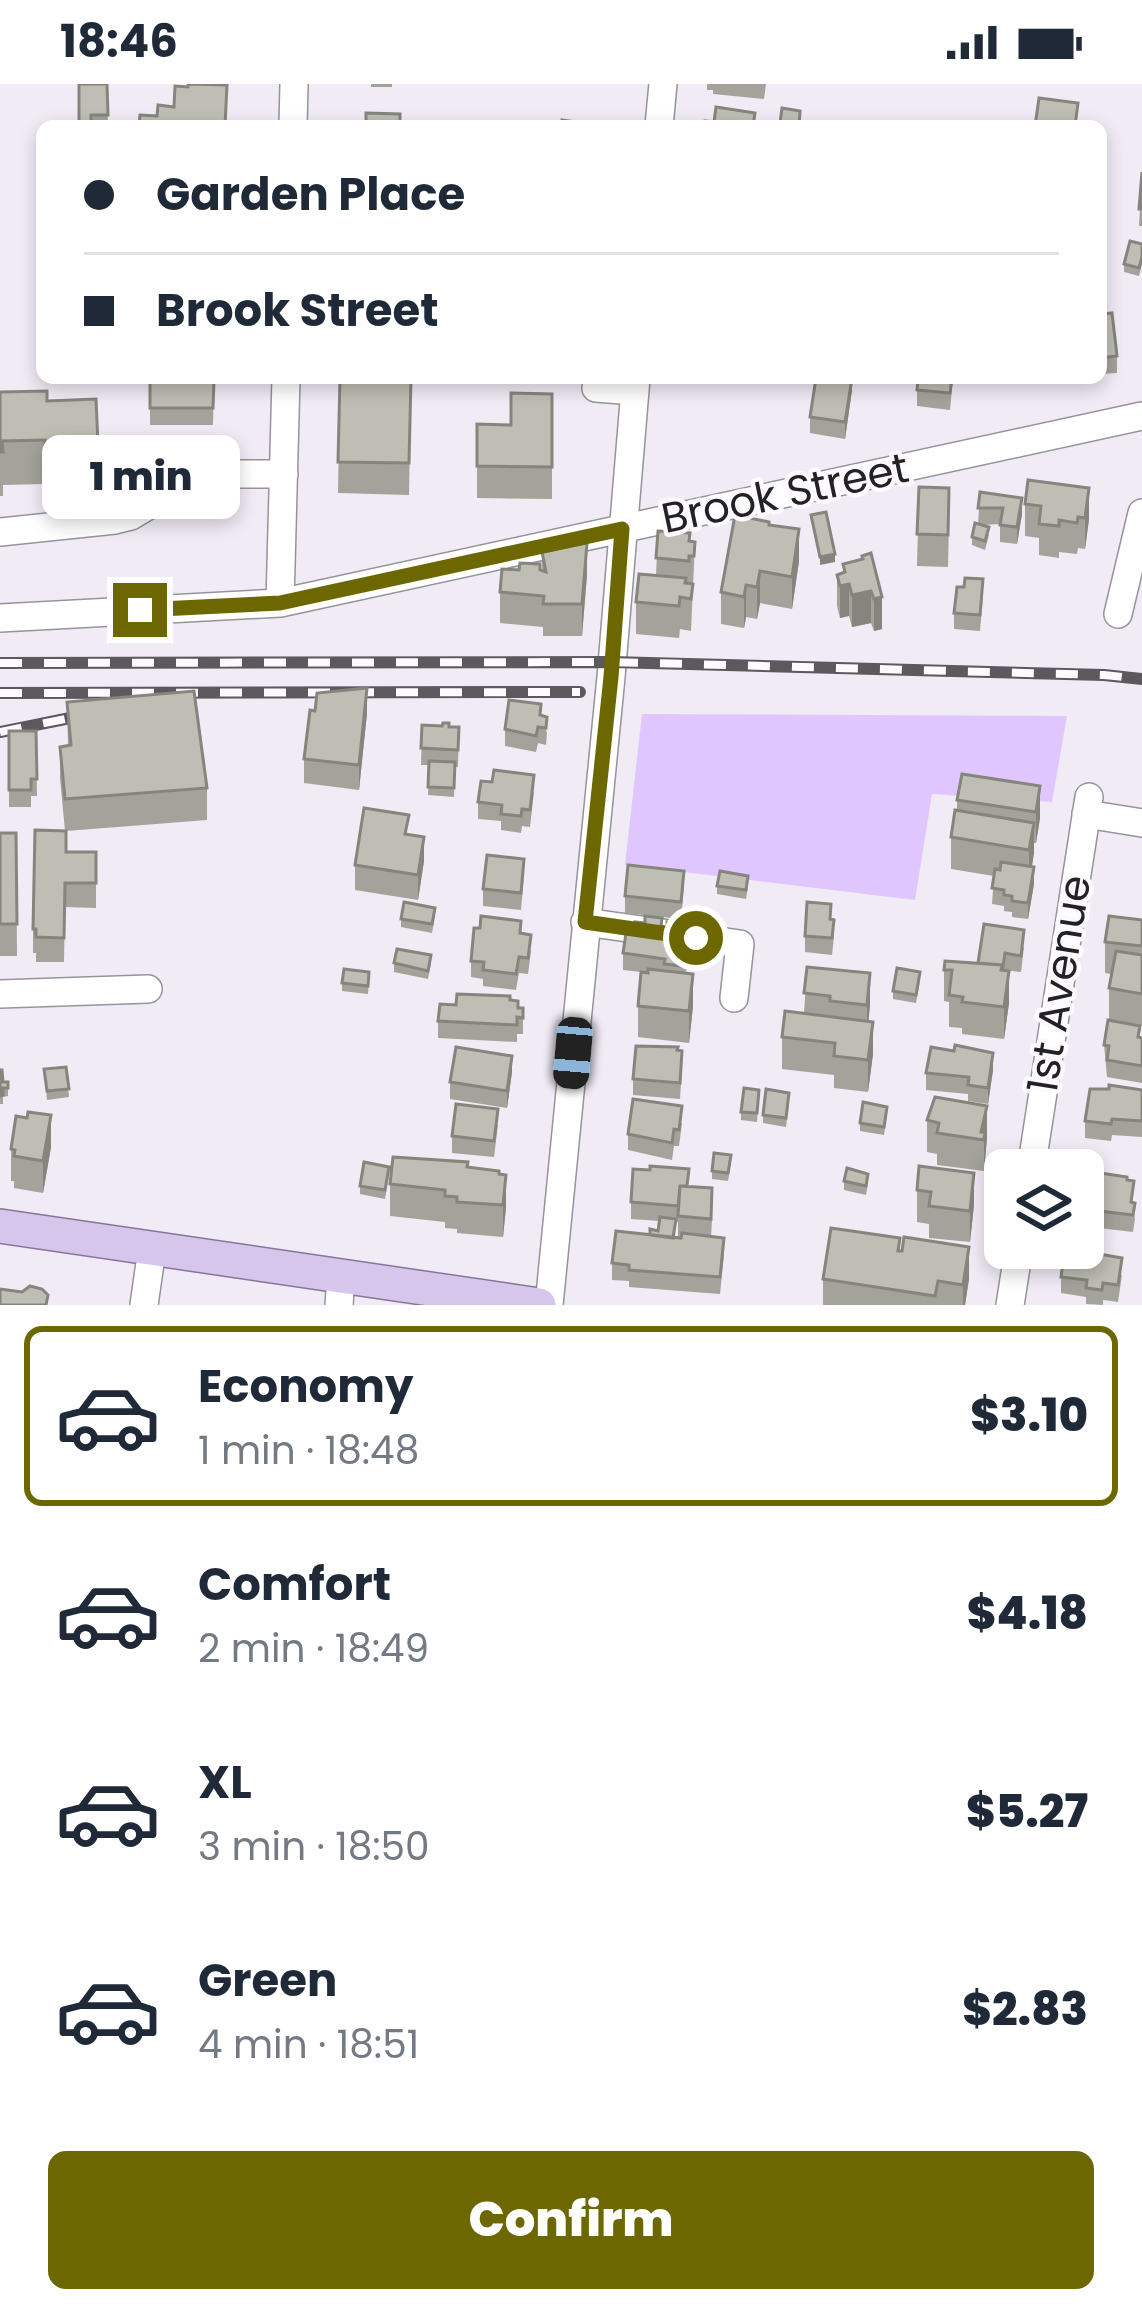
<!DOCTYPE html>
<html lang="en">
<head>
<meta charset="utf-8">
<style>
  :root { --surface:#fff; --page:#f6f6f7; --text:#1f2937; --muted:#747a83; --line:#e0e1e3; --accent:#6d6700 }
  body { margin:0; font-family:Poppins,sans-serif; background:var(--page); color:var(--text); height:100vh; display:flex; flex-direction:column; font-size:45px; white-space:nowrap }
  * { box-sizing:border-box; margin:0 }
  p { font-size:39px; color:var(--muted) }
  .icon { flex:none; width:66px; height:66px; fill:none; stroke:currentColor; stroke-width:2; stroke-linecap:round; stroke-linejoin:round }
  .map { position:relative; height:1221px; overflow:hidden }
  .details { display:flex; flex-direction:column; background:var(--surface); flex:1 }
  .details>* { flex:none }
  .hud { position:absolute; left:36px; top:36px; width:1071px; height:264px; border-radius:18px; box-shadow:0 6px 18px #0003; display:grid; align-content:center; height:264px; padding:0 48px; background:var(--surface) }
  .fabs { position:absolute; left:984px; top:1065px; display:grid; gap:24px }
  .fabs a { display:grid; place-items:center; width:120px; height:120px; border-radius:18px; background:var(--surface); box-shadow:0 6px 18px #0003; font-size:60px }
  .end { position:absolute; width:54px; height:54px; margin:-27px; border:15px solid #6d6700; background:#fff; box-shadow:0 0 0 6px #fff }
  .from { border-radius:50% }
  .bubble { position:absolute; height:84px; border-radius:18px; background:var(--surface); box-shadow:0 6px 18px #0003; font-size:39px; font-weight:800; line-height:84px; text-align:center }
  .car { position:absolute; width:36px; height:72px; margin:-36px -18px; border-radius:15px; box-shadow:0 0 9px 3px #0007; background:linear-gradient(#222 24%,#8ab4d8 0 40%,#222 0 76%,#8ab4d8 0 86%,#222 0) }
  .hud b { display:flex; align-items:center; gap:42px; height:114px; font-size:45px }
  .hud b+b { border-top:3px solid var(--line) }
  .hud i { width:30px; height:30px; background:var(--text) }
  ul { padding:21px 0 0; list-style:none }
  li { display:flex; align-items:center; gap:36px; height:180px; margin:0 24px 18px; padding:0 24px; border:6px solid transparent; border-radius:18px }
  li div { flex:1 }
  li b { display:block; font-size:45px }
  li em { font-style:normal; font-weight:800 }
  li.current { border-color:var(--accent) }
  li>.icon { width:108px; height:108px; stroke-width:1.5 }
  .primary-button { display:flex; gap:24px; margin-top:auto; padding:24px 48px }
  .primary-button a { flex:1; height:138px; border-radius:18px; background:var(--accent); color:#fff; font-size:48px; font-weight:800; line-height:138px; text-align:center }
  .status { display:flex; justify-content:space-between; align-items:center; height:84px; padding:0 60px; background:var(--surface); direction:ltr }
  .status svg { height:33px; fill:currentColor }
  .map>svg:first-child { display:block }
  .green { fill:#e0c6ff }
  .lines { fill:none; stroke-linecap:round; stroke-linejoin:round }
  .minor-casing { stroke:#96939b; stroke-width:30 }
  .major-casing { stroke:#87749d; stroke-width:36 }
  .minor { stroke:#fff; stroke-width:27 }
  .major { stroke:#d7c6eb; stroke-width:33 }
  .rail-casing { stroke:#5b595e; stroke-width:12 }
  .rail { stroke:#fcfafe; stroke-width:8; stroke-dasharray:22; stroke-linecap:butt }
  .wall { fill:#a3a39b; fill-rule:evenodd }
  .shaded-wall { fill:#85857e }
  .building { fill:#bebeb4; stroke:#85857e; stroke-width:3 }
  .route { stroke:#6d6700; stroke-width:15 }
  .labels { text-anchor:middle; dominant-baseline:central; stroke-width:9; stroke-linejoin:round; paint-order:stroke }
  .street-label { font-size:42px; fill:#222124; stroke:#fcfafe }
</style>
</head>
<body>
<div class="status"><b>18:46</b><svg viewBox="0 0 49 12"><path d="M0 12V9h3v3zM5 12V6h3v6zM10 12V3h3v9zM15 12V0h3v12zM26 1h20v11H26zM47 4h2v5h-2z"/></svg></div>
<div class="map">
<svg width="1142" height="1221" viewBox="0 0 1142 1221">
  <rect width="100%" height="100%" fill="#f0ebf5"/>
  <!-- green -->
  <path class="green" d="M642 630 1067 632 1052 718 932 710 915 816 625 781Z"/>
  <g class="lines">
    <!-- minor casing -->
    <g class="minor-casing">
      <path id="minor" d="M293 42 294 0
        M659 42 663 0
        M596 304 635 307
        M0 448 115 436 131 432 201 390H284
        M280 519 286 294
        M1118 530 1142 429
        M0 534 280 519 1142 332
        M1086 730 1142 739
        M585 838 740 860 734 914
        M0 910 148 905
        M1031 1086 1089 713
        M144 1221 152 1165
        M339 1221 341 1192
        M549 1221 611 593 636 294
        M1010 1221 1019 1164"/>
    </g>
    <!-- major casing -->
    <g class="major-casing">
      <path id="major" d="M0 1142 539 1221"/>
    </g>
    <!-- minor -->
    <use href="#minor" class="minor"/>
    <!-- major -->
    <use href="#major" class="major"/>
    <!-- rail casing -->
    <g class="rail-casing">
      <path id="rail" d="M0 579 611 578 1104 591 1142 595
        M0 609 580 608
        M0 648 100 628"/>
    </g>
    <!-- rail -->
    <use href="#rail" class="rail"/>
  </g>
  <!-- wall -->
  <path class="wall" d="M107 0 108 42H79Z
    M371 0H392V3H371Z
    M707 0H766L764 15 713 10V6H707Z
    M1142 88V142H1139Z
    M1142 160V181L1139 192 1124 188V180Z
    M1101 230 1117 272V289L1101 290Z
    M150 294 214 296 213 341H150Z
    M340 294H411L409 411 338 409Z
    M924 294H953L950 326 917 322V306Z
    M997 294H1019V299L997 300Z
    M852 306 845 355 810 349V333Z
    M0 308 47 317 98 360V404L45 406V400L3 401V412H0Z
    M552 310V415L477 414V340L511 341Z
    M1028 396 1089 435 1085 465 1078 464 1077 470 1059 468V474L1039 471V454L1025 452V420Z
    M919 403 949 436 948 483 917 482Z
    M980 408 1022 430 1017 460 1000 458V440L981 441 989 451 985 466 972 461V453L978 440Z
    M769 441 799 477 792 525 760 519 757 535 746 533 744 544 721 540V508Z
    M658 447 695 458 691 547 680 545 679 554 636 550V518L656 491Z
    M542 468 587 490 582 552H543V543L500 539V508L542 487Z
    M862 475 882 545 874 547 871 539 852 543 849 532 840 534 837 522V491L843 489V480Z
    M983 512 980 547 954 545V529Z
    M67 618 207 704V736L66 747V768L96 793V824L65 823 64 878H36V869H33V845L65 747 60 694V663L68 662Z
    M367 629 359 706 304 699V675Z
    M541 632 547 649 546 661 538 659 536 668 505 662V645Z
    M422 641 459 643 458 683H455L454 713 428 711 429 681H421Z
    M9 647H36L37 712H31V723H9Z
    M1040 702V734L1036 759H1034L1032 783 1034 800 1028 835 1012 833V828L1004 827V822L992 820 994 792 951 785V753L957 726V716Z
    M534 708 530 743 522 742 521 749 501 746V737L478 735V718Z
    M0 749H16L17 872H0Z
    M424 777 418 816 355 806V781Z
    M524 791 521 826 483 822V805Z
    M748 801 746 815 717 810V802Z
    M684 803 681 835 625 829V812Z
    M435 832 432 849 401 843V835Z
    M831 836 834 852 832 871 805 868V852Z
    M1142 836V942L1109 936V904L1111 890 1105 889V858Z
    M662 842 690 858 686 889 693 922 689 959 638 953V922L641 888 623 886V869L635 844Z
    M521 850 531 867 528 890 519 889 516 906 483 902V895L471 893V877Z
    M1024 863 1021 888 1005 886 1009 919 1004 955 962 950V944L949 943V918L944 917V886L978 879Z
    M394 879H431L428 895 394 888Z
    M807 883 870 921 868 937 873 970 868 1008 834 1004V991L782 985V953L804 929Z
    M369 896 368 910 342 907V899Z
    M920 897 916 919 893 915V907Z
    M510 916 518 924H523V950H517V958L438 954V937L456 921Z
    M1142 954V999L1107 993 1104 961Z
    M66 983 69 1013 47 1016 44 985Z
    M682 983 680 1015 633 1011V995Z
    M0 986 3 998H8V1012L3 1013V1020H0Z
    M993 986 988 1020 968 1017V1010L926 1006V989Z
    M512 988 507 1024 450 1015V998Z
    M1109 1005 1142 1006V1053L1112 1051 1111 1057 1085 1054V1037Z
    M759 1006 757 1038 741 1036V1028Z
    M935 1013 987 1054 984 1087 937 1081V1070L927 1068V1036Z
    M789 1017 786 1043 763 1039V1031Z
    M887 1031 884 1051 860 1047V1039Z
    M682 1039 679 1062H674L672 1076 628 1066V1050Z
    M498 1041 494 1073 452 1069V1052Z
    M51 1063 43 1109 14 1104V1097H11V1065Z
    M731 1079 728 1097 712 1095V1087Z
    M468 1083 506 1123 503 1153 457 1149V1145L445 1144V1138L390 1132V1100Z
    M974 1089V1121L970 1158 929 1154V1140L917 1138V1106Z
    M1083 1089 1127 1096 1135 1135 1133 1148 1099 1144 1098 1150 1083 1148Z
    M389 1091 385 1115 360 1110V1102Z
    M844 1097 868 1099 866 1111 844 1106Z
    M689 1103 712 1136 711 1153 724 1171 720 1210 629 1203V1197L612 1196V1179L650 1151 658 1147 660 1137 631 1135V1118ZM676 1138H678V1154H674Z
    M900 1167 969 1195 965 1221H823V1195Z
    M1122 1191 1118 1218 1103 1216V1221L1086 1220V1213L1061 1209V1193Z"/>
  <!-- shaded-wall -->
  <path class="shaded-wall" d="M852 294V306L845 355V338Z
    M1089 404V435L1085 465V434Z
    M1022 414V430L1017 460V443Z
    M799 445V477L792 525V493Z
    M587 459V490L582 552V520Z
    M835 470V478L820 481V473Z
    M760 487V519L757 535V503Z
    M849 500V532L840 534V502Z
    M746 501V533L744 544V513Z
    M871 507V539L852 543V511Z
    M882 513V545L874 547V515Z
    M367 604V629L359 706V681Z
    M1040 702V734L1036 759V728Z
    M1034 739V770L1029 798V766Z
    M424 753V777L418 816V791Z
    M1034 783V800L1028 835V819Z
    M1009 887V919L1004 955V923Z
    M870 889V921L867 953V921Z
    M693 890V922L689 959V927Z
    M873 938V970L868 1008V976Z
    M993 969V986L988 1020V1004Z
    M512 972V988L507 1024V1007Z
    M987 1022V1054L984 1087V1056L981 1048Z
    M51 1031V1063L43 1109V1077Z
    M974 1089V1121L970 1158V1127Z
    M506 1091V1123L503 1153V1121Z
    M969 1163V1195L965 1221H963V1201Z"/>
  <!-- building -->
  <path class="building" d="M79 0H107L108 31H91V42H79Z
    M188 0 227 1 225 42H139L140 31 157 32 158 21 174 23 175 2 188 3Z
    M1039 14 1078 19 1075 42H1035Z
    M716 23 755 29 753 42H704L705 37 714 38Z
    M782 24 800 27 799 42 780 39Z
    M366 29 400 30V42H366Z
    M562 36 598 41V42H561Z
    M1142 88V125H1139Z
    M1130 157 1142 160V173L1139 184 1124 180Z
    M1112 229 1117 272 1101 274V230Z
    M150 294H205V296H214L213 324H150Z
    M340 294H411L409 379 338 378Z
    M816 294H852L845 338 810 333Z
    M924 294H952L950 309 917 306 918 295 924 296Z
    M47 307V317L96 315 98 360 45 361V356L2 357 3 368H0V308Z
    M511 309 552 310V383L477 382V340L511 341Z
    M1028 396 1089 404 1085 434 1078 433 1077 439 1059 436V442L1039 440 1041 422 1025 420Z
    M919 403 949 404 948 451 917 450Z
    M980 408 1022 414 1017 443 1000 441 1003 424H978Z
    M826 428 835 470 820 473 811 431Z
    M735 431 769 438V441L799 445 792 493 760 487 757 503 746 501 744 513 721 508Z
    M975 439 989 443 985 457 972 453Z
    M658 447 690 449 689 457 695 458 694 472H689V477L656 474Z
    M587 459 582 520H543L544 512 500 508 502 485 519 486 520 479 540 480V486L546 488 542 468Z
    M871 469 882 513 874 515 871 507 852 511 849 500 840 502 837 491 845 488 843 480 863 475 862 472Z
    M639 490 686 494 685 499 693 500 691 515 680 513 679 522 636 518Z
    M965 494 983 495 980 531 954 529 957 503H964Z
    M367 604 359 681 304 675 310 626 315 627 317 609Z
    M194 607 207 704 65 715 60 663 71 661 67 618Z
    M509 616 541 620 540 631 547 633 546 644 538 643 536 652 505 645Z
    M443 639H449V643H459L458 666 421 664 422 641 442 642Z
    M9 647H36L37 695H31V706H9Z
    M429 677 455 678 454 704 428 703Z
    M494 686 534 691 530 726 522 725 521 732 501 730 502 721 478 718 481 697 492 698Z
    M962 690 1040 702 1036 728 957 716Z
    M364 724 409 731 405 750 424 753 418 791 355 781Z
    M955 726 1034 739 1029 766 951 753Z
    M35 746 66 747V768H96V799H65L64 854 36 853V845H33Z
    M0 749H16L17 840H0Z
    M487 771 524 775 521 809 483 805Z
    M1001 778 1034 783 1028 819 1012 817V812L1004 811V806L992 804 995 785 1000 786Z
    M628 781 684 787 681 818 625 812Z
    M720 787 748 792 746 806 717 802Z
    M404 818 435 824 432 840 401 835Z
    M807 818 831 820 830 835 834 836 832 854 805 852Z
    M481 832 521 837 520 849 531 851 528 874 519 873 516 890 483 886 484 878 471 877 474 844H480Z
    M645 832 662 834 661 842 667 843V838L690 841 685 879H682V882L664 880 665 875 623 869 627 843 635 844V838L645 839Z
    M1109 832 1142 836V862L1105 858Z
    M984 840 1024 846 1021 872 1005 869 1003 883 1002 881 978 879Z
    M397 865 431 871 428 887 394 879Z
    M1116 867 1142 871V910L1109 904Z
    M945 877 1002 881 1001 886 1009 887 1004 923 962 918 963 913 949 911 952 886H944Z
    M807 883 870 889 867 921 830 917V912L804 909Z
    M897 884 920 888 916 911 893 907Z
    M344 885 369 888 368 902 342 899Z
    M648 885 693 890 689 927 638 922 641 888 648 889Z
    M457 910 510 912V916L518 917V924H523V934L517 933V941L438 937 440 920 456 921Z
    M785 927 873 938 868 976 834 972 835 959 782 953Z
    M1108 936 1140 942 1138 953 1142 954V982L1107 976 1109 962 1104 961Z
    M955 961 993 969 988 1004 968 1001 969 993 926 989 931 963 954 967Z
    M636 962 678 963 677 966 682 967 680 999 633 995Z
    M456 963 512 972 507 1007 450 998Z
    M66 983 69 1005 47 1007 44 985Z
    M0 986H2L3 998H8V1004H3V1011L0 1012Z
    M1109 1001 1142 1006V1037L1112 1035 1111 1040 1085 1037 1090 1005H1109Z
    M744 1004 759 1006 757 1029 741 1028Z
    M766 1005 789 1009 786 1034 763 1031Z
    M935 1013 987 1022 981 1048H985L984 1056 937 1049 939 1039 927 1036Z
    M633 1015 682 1022 679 1046 674 1045 672 1059 628 1050Z
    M863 1018 887 1023 884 1043 860 1039Z
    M456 1020 498 1025 494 1057 452 1052Z
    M28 1028 51 1031 43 1077 14 1072 15 1066 11 1065 16 1032 27 1034Z
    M714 1069 731 1071 728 1089 712 1087Z
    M393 1073 468 1078 467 1083 499 1087V1090L506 1091 503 1121 457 1118V1113L445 1112V1106L390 1100Z
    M364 1078 389 1083 385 1106 360 1102Z
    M650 1082 689 1085 687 1102H680L678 1122 631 1118 633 1085 650 1086Z
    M919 1082 974 1089 970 1127 929 1122 931 1108 917 1106Z
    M847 1084 868 1090 866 1102 844 1097Z
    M1087 1087 1127 1093V1096L1134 1097 1131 1118 1135 1119 1133 1131 1099 1127 1098 1133 1083 1131V1089L1086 1090Z
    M680 1102 712 1104 711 1135 678 1132Z
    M660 1133 676 1135 673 1154 650 1151V1145L658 1147Z
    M831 1144 900 1154 898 1167H902L904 1153 969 1163 963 1201 938 1197 935 1212 823 1195Z
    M616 1147 681 1154 682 1149 724 1154 720 1193 629 1186V1181L612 1179Z
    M1065 1164 1122 1174 1118 1201 1103 1199 1102 1206 1086 1204 1087 1196 1061 1193Z
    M30 1202 42 1205 48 1211 46 1221H0V1205L22 1208Z"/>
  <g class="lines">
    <!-- route -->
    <path class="route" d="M140 526 280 519 622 445 611 593 585 838 696 854"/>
  </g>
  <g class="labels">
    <!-- street labels -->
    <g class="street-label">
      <text transform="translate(785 409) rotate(-12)">Brook Street</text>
      <text transform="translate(1059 900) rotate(-81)">1st Avenue</text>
    </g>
  </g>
</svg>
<div class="fabs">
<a><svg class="icon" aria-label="layers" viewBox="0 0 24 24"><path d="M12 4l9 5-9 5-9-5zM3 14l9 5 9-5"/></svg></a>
</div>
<i class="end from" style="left:696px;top:854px"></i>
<i class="end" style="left:140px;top:526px"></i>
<div class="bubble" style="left:42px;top:351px;width:198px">1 min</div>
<i class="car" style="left:573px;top:969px;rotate:185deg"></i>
<div class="hud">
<b><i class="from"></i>Garden Place</b>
<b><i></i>Brook Street</b>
</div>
</div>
<section class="details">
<ul>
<li class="current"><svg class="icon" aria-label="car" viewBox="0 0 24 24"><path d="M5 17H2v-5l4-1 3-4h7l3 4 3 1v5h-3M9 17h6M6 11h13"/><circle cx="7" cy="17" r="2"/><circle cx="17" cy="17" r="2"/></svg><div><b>Economy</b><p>1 min · 18:48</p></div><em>$3.10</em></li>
<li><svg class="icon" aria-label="car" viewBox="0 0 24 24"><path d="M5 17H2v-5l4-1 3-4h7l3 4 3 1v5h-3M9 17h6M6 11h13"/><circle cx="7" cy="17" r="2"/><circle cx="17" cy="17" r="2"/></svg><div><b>Comfort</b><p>2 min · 18:49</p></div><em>$4.18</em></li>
<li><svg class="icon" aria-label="car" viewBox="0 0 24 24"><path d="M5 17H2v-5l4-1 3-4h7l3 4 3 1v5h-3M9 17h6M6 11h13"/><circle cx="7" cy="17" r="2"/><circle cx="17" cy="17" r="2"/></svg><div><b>XL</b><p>3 min · 18:50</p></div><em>$5.27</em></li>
<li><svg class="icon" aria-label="car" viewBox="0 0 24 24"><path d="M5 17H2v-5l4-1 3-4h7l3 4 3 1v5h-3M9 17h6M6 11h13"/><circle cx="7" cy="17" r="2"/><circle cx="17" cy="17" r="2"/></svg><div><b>Green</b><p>4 min · 18:51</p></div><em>$2.83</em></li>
</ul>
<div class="primary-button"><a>Confirm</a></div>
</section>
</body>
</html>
